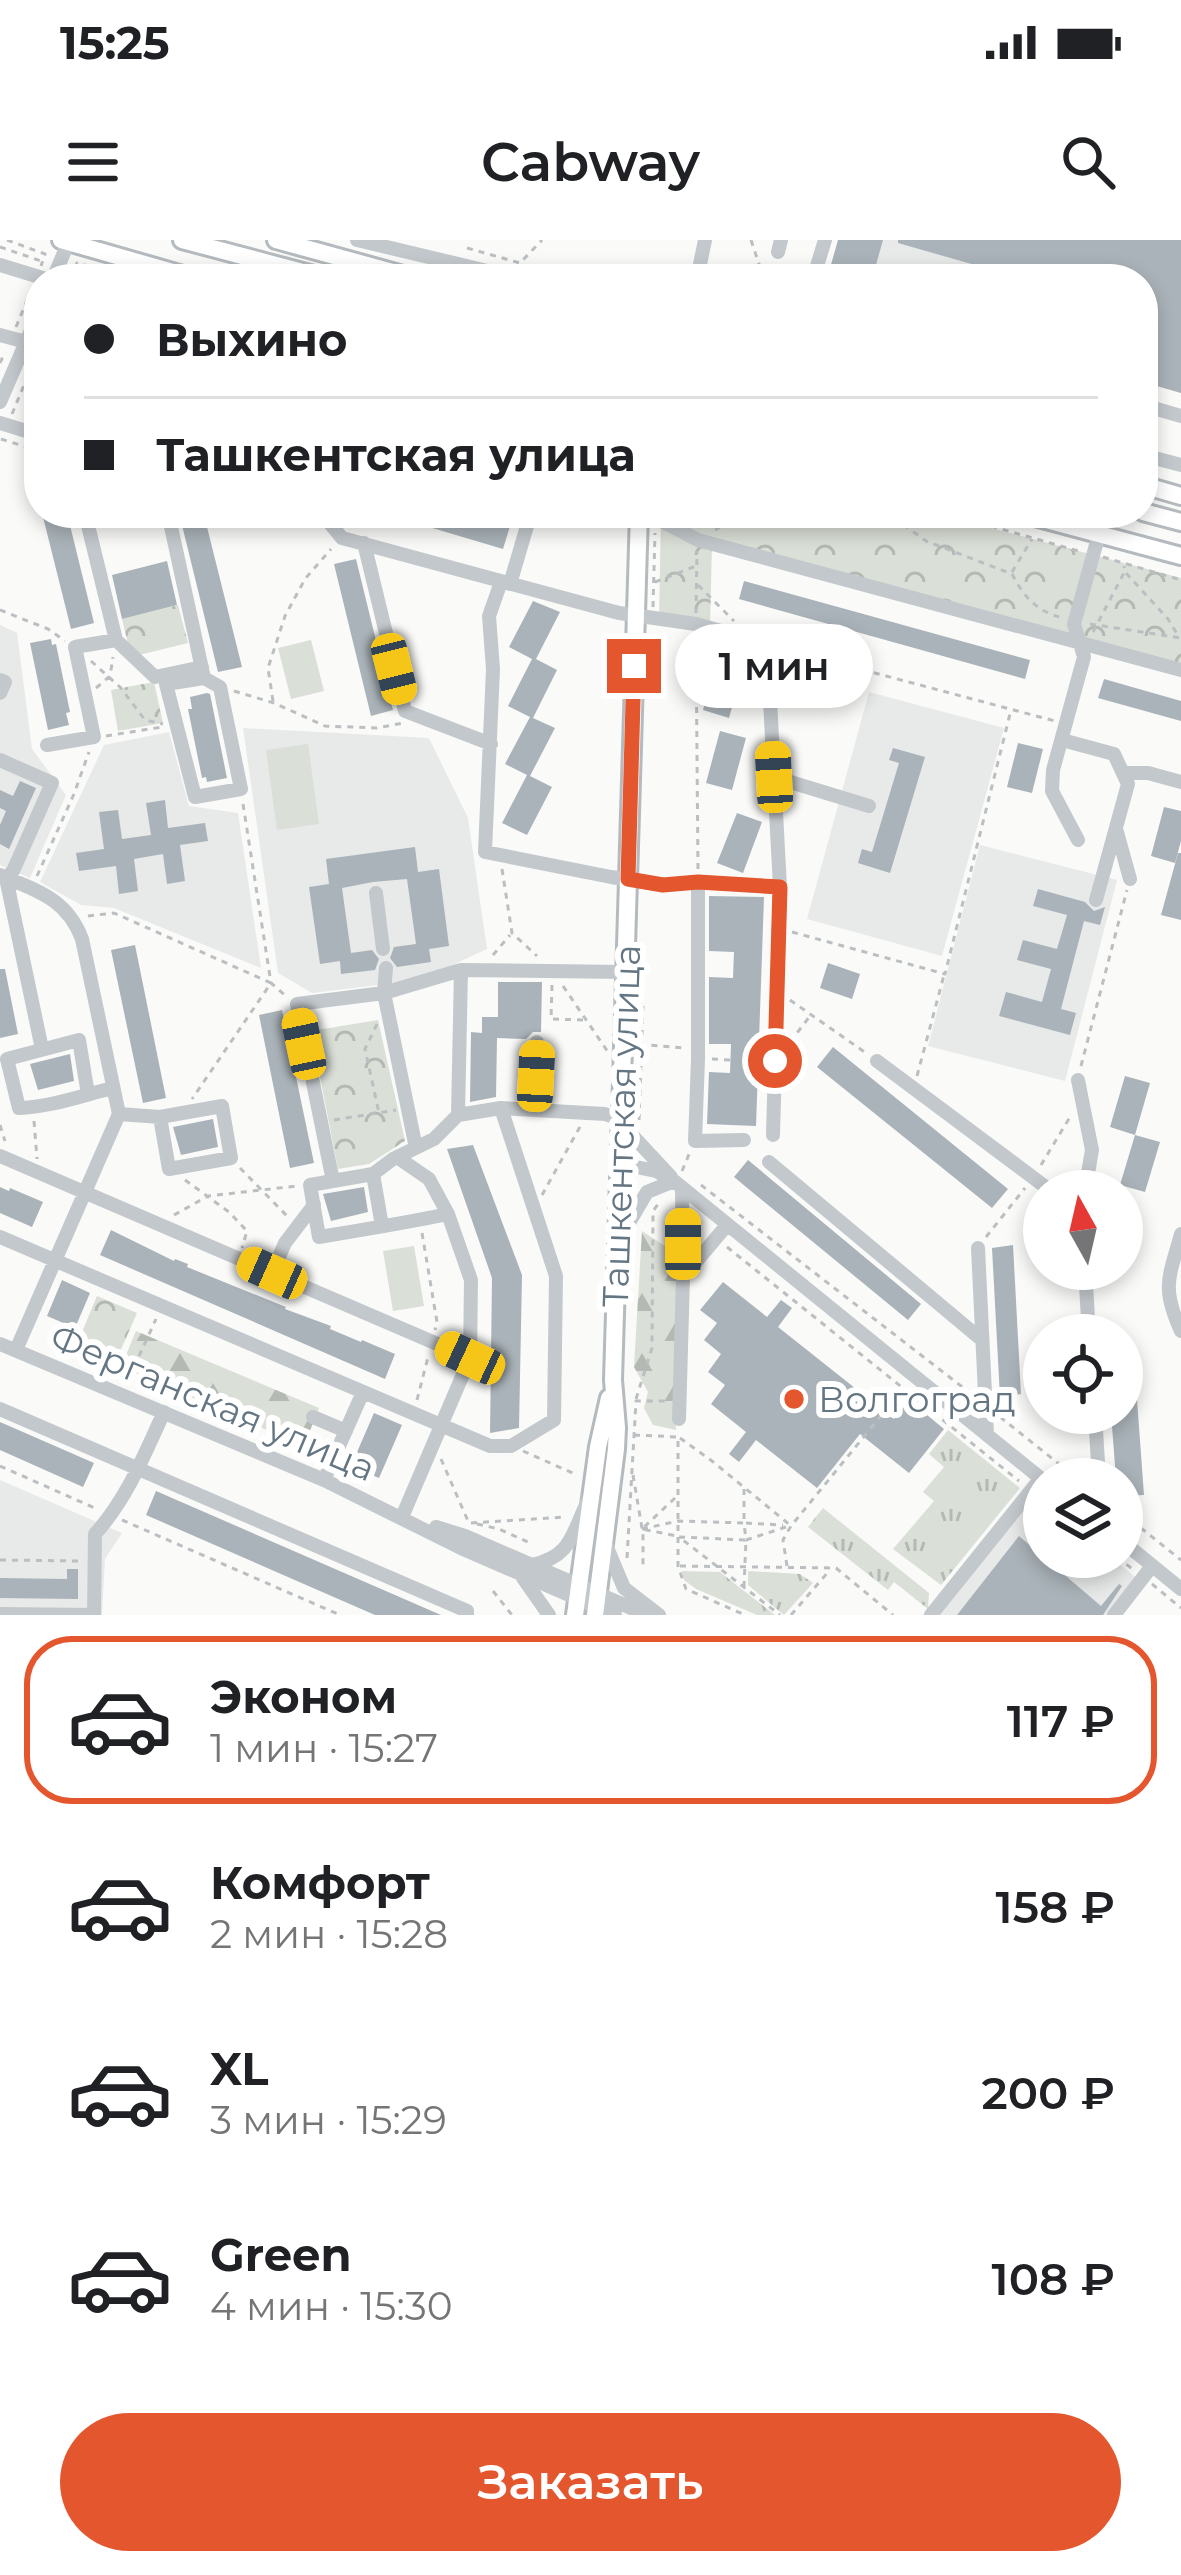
<!DOCTYPE html>
<html lang="ru">
<head>
<meta charset="utf-8">
<style>
  :root { --surface:#fff; --page:#f6f6f6; --text:#202124; --muted:#757577; --line:#e0e0e0; --accent:#e4572e }
  body { margin:0; font-family:Montserrat,sans-serif; background:var(--page); color:var(--text); height:100vh; display:flex; flex-direction:column; font-size:45px; white-space:nowrap }
  * { box-sizing:border-box; margin:0 }
  p { font-size:39px; color:var(--muted) }
  .icon { flex:none; width:66px; height:66px; fill:none; stroke:currentColor; stroke-width:2; stroke-linecap:round; stroke-linejoin:round }
  .map { position:relative; height:1375px; overflow:hidden }
  .drawer { display:flex; flex-direction:column; background:var(--surface); flex:1 }
  .drawer>* { flex:none }
  .banner { position:absolute; left:24px; top:24px; width:1134px; height:264px; border-radius:48px; box-shadow:0 6px 18px #0003; display:grid; align-content:center; height:264px; padding:0 60px; background:var(--surface) }
  .needle { width:78px; rotate:352deg }
  .controls { position:absolute; left:1023px; top:930px; display:grid; gap:24px }
  .controls a { display:grid; place-items:center; width:120px; height:120px; border-radius:50%; background:var(--surface); box-shadow:0 6px 18px #0003; font-size:60px }
  .end { position:absolute; width:54px; height:54px; margin:-27px; border:15px solid #e4572e; background:#fff; box-shadow:0 0 0 6px #fff }
  .from { border-radius:50% }
  .bubble { position:absolute; height:84px; border-radius:42px; background:var(--surface); box-shadow:0 6px 18px #0003; font-size:39px; font-weight:600; line-height:84px; text-align:center }
  .car { position:absolute; width:36px; height:72px; margin:-36px -18px; border-radius:15px; box-shadow:0 0 9px 3px #0007; background:linear-gradient(#f5c518 24%,#345 0 40%,#f5c518 0 76%,#345 0 86%,#f5c518 0) }
  .banner b { display:flex; align-items:center; gap:42px; height:114px; font-size:45px }
  .banner b+b { border-top:3px solid var(--line) }
  .banner i { width:30px; height:30px; background:var(--text) }
  ul { padding:21px 0 0; list-style:none }
  li { display:flex; align-items:center; gap:36px; height:168px; margin:0 24px 18px; padding:0 36px; border:6px solid transparent; border-radius:48px }
  li div { flex:1 }
  li b { display:block; font-size:45px }
  li em { font-style:normal; font-weight:600 }
  li.selected { border-color:var(--accent) }
  li>.icon { width:108px; height:108px; stroke-width:1.5 }
  .action { display:flex; gap:24px; margin-top:auto; padding:24px 60px }
  .action a { flex:1; height:138px; border-radius:72px; background:var(--accent); color:#fff; font-size:48px; font-weight:600; line-height:138px; text-align:center }
  .status { display:flex; justify-content:space-between; align-items:center; height:84px; padding:0 60px; background:var(--surface); direction:ltr }
  .status svg { height:33px; fill:currentColor }
  header { display:flex; justify-content:space-between; align-items:center; height:156px; padding:0 60px; background:var(--surface); font-size:54px; font-weight:600 }
  .map>svg:first-child { display:block }
  .built { fill:#e8e9e9 }
  .grass { fill:url(#grass-tufts) }
  .forest { fill:url(#forest-firs) }
  .park { fill:url(#park-crowns) }
  .pitch { fill:#dadfd7 }
  .building { fill:#aab3b9 }
  .lines { fill:none; stroke-linecap:round; stroke-linejoin:round }
  .major-casing { stroke:#b5babe; stroke-width:22 }
  .path { stroke:#bbbfc2; stroke-width:3; stroke-dasharray:6 6; stroke-linecap:butt }
  .minor { stroke:#c3c8cc; stroke-width:14 }
  .major { stroke:#fff; stroke-width:16 }
  .route { stroke:#e4572e; stroke-width:15 }
  .poi-dot { fill:#e4572e; stroke:#fff; stroke-width:4.5 }
  .labels { text-anchor:middle; dominant-baseline:central; stroke-width:12; stroke-linejoin:round; paint-order:stroke }
  .street-label { font-size:36px; fill:#657683; stroke:#fff }
  .poi-label { font-size:36px; fill:#657683; stroke:#fff; text-anchor:start }
</style>
</head>
<body>
<div class="status"><b>15:25</b><svg viewBox="0 0 49 12"><path d="M0 12V9h3v3zM5 12V6h3v6zM10 12V3h3v9zM15 12V0h3v12zM26 1h20v11H26zM47 4h2v5h-2z"/></svg></div>
<header><svg class="icon" aria-label="menu" viewBox="0 0 24 24"><path d="M4 6h16M4 12h16M4 18h16"/></svg>Cabway<svg class="icon" aria-label="search" viewBox="0 0 24 24"><circle cx="10" cy="10" r="6"/><path d="M15 15l6 6"/></svg></header>
<div class="map">
<svg width="1181" height="1375" viewBox="0 0 1181 1375">
  <defs>
    <pattern id="grass-tufts" width="24" height="20" patternUnits="userSpaceOnUse" patternTransform="scale(3)"><rect width="24" height="20" fill="#dadfd7"/><path d="M3 7l-1-3M5 7V3M7 7l1-3M15 17l-1-3M17 17v-4M19 17l1-3" fill="none" stroke="#b4b9b4"/></pattern>
    <pattern id="forest-firs" width="22" height="20" patternUnits="userSpaceOnUse" patternTransform="scale(3)"><rect width="22" height="20" fill="#dadfd7"/><path d="M5 1l3.5 6h-7zM16 11l3.5 6h-7z" fill="#b4b9b4"/></pattern>
    <pattern id="park-crowns" width="20" height="18" patternUnits="userSpaceOnUse" patternTransform="scale(3)"><rect width="20" height="18" fill="#dadfd7"/><path d="M2 6a3 3 0 1 1 6 0M12 15a3 3 0 1 1 6 0" fill="none" stroke="#b4b9b4"/></pattern>
  </defs>
  <rect width="100%" height="100%" fill="#fafaf8"/>
  <!-- built -->
  <path class="built" d="M838 0H1181V153L1143 142V39H827Z
    M0 385 17 393 32 509 66 555 30 638 0 625Z
    M869 452 1004 488 942 716 807 679Z
    M243 488 429 498 468 578 487 709 420 740 312 753 278 733Z
    M169 492 189 566 238 573 261 728 114 668 81 665 40 642 104 505Z
    M980 605 1117 640 1065 841 928 806Z
    M0 1240 122 1293 105 1319 102 1375H0Z
    M1033 1256 1044 1265V1317H1110L1138 1339 1112 1375H940Z"/>
  <!-- grass -->
  <path class="grass" d="M948 1190 1020 1248 941 1345 893 1309 934 1261 923 1252 944 1227 929 1214Z
    M823 1268 929 1353 928 1369 894 1342 888 1350 808 1287Z
    M682 1331 720 1332 775 1375H757L696 1349 684 1340Z
    M748 1331 800 1334 813 1343 784 1375 748 1345Z"/>
  <!-- forest -->
  <path class="forest" d="M642 991 674 1012 679 1076 676 1190 653 1185 644 1168 648 1152 634 1127Z
    M136 1091 319 1168 304 1206 121 1127Z"/>
  <!-- park -->
  <path class="park" d="M661 273H934L1181 338V427L712 303 710 388 659 380Z
    M178 365 188 403 139 415 130 412 122 379Z
    M154 442 163 483 118 491 111 450Z
    M378 780 405 901 369 924 338 929 311 791Z
    M97 1056 137 1073 119 1114 80 1097Z"/>
  <!-- pitch -->
  <path class="pitch" d="M311 400 324 451 291 459 278 408Z
    M308 504 319 584 277 590 266 510Z
    M414 1006 424 1066 393 1071 383 1011Z"/>
  <!-- building -->
  <path class="building" d="M838 0H883L872 39H827Z
    M898 0H1181V153L1143 142V39H979L982 27 898 3Z
    M42 273H67L94 383 71 389Z
    M393 273H467L475 275 477 273 511 283 503 309 392 276Z
    M204 275 242 427 218 432 181 281Z
    M356 319 393 470 371 476 334 324Z
    M167 321 177 365 122 379 112 335Z
    M744 341 1030 420 1025 439 739 359Z
    M533 361 560 372 536 419 557 430 533 478 555 488 530 536 552 547 527 595 502 583 527 535 505 524 530 477 508 466 532 419 509 407Z
    M51 399 52 405 56 404 70 472 66 473 69 485 48 490 30 403Z
    M717 418 744 425 729 478 703 470Z
    M1104 439 1181 461V481L1098 458Z
    M207 453 210 454 227 538 207 542 206 537 202 538 188 469H192L190 457Z
    M720 491 746 498 732 550 706 543Z
    M1018 503 1043 509 1032 553 1007 547Z
    M893 508 925 517 890 633 858 623 862 609 872 612 899 523 889 520Z
    M20 541 36 548 9 609 0 604V585L6 571 0 568V550L13 556Z
    M165 560 168 588 205 583 208 601 180 605 185 641 167 644 163 614 134 619 138 651 119 654 116 626 79 631 76 613 104 609 99 572 118 570 122 599 151 595 146 563Z
    M1164 567 1181 571V601L1175 623 1151 616Z
    M737 573 762 582 743 633 717 623Z
    M415 607 418 632 439 629 449 706 429 709 431 722 397 727 390 718 394 707 416 704 407 639 373 642 342 648 351 713 372 710 379 719 375 730 341 734 340 721 320 724 309 647 329 644 326 619Z
    M1178 613H1181V680L1161 675Z
    M1038 649 1085 662 1094 671 1105 667 1100 685 1084 681 1061 769 1076 773 1070 795 999 776 1006 752 1042 762 1051 729 1017 720 1023 700 1057 709 1067 675 1033 666Z
    M709 656 764 657 756 886 707 884 709 832 730 833 731 804H709V737L733 738 734 712 709 711Z
    M135 705 166 858 143 863 111 710Z
    M828 723 860 734 852 759 820 748Z
    M0 729H5L18 794 0 798Z
    M498 742H542L541 792H533L526 799 497 798 496 857 470 862 471 792 482 793V777H498Z
    M282 770 314 923 290 928 259 775Z
    M833 807 1008 949 992 968 817 827Z
    M70 814 74 841 38 850 30 824Z
    M1125 836 1150 843 1135 895 1110 887Z
    M213 879 218 907 181 915 173 887Z
    M1135 895 1160 902 1145 952 1120 945Z
    M473 905 522 1035 519 1188 490 1193 492 1038 447 909Z
    M748 920 921 1064 908 1080 734 937Z
    M0 947 9 951 10 948 43 962 32 987 0 973Z
    M364 947 368 972 331 981 323 954Z
    M111 990 174 1021 175 1019 188 1024 187 1027 286 1067 285 1069 331 1086 330 1089 361 1102 362 1100 395 1114 385 1139 100 1015Z
    M1013 1005 1021 1154 1000 1157 992 1008Z
    M62 1040 90 1053 75 1088 47 1076Z
    M723 1042 767 1077 781 1060 792 1068 778 1087 894 1179 909 1160 944 1189 909 1233 860 1194 817 1248 756 1200 739 1222 729 1214 746 1192 711 1164 725 1145 708 1132 721 1114 704 1100 717 1083 700 1070Z
    M1133 1105 1144 1255 1122 1256V1239H1116L1111 1173H1122V1106Z
    M374 1173 402 1185 379 1238 351 1226Z
    M0 1182 94 1223 83 1247 0 1210Z
    M156 1251 441 1375H375L146 1275Z
    M1019 1296 1101 1366 1119 1344 1122 1346 1103 1375H957Z
    M67 1329H78V1359L0 1358V1338L67 1339Z"/>
  <g class="lines">
    <!-- major casing -->
    <g class="major-casing">
      <path id="major" d="M61 0 197 39
        M182 0 329 39
        M276 0 418 39
        M1143 245 1181 256
        M1143 272 1181 282
        M1020 273 1181 316
        M575 1375 598 1207 609 1158
        M595 1375 616 1209 617 1188 613 1140 639 273"/>
    </g>
    <!-- path -->
    <path class="path" d="M7 0 45 14 41 26
      M751 0 761 30 769 39
      M0 7 44 22
      M467 8 520 23 542 0
      M70 31 110 39
      M70 39 77 23 136 39
      M16 87 33 46
      M0 123 5 112
      M12 174 39 109
      M1 199 39 211
      M883 273 889 274 926 301 1012 334C1024 357 1036 371 1063 378
      M945 273 1082 312
      M969 273 1012 285
      M715 290 745 273
      M1103 317 1181 340
      M1012 332 1032 299
      M1126 333 1168 379 1177 394
      M655 342 696 326
      M698 345 734 381
      M653 367 655 293
      M0 370 48 389 65 401
      M696 373 697 311
      M1090 384 1181 398
      M1093 392 1125 331 1124 326
      M696 395 698 631
      M781 408 1055 481
      M91 421 120 447 145 480 163 484
      M96 448 110 436 113 417
      M234 451 274 463 325 486 377 488 403 483
      M273 461 268 428 285 376 305 339 331 309
      M106 496 162 487
      M243 564 271 743 286 756
      M502 629 512 693 537 716
      M37 636 74 554 89 512
      M88 676 114 673 271 743 192 859
      M792 692 945 734 1011 470
      M493 715 510 695
      M552 745 551 779 585 780
      M563 746 608 812
      M790 760 866 813
      M377 784 365 809 379 873
      M790 802 810 776
      M643 812 648 805 683 808
      M712 819 730 820
      M1081 826 1127 650
      M917 836 944 735
      M334 880 396 870
      M639 880 643 764
      M34 881 37 919
      M0 885 5 901
      M1041 925 1070 877
      M240 928 288 977
      M682 931 690 912
      M185 940 229 972 247 991 242 1008
      M701 945 974 1156
      M542 955 581 885
      M174 975 208 956 297 946
      M422 993 437 1082 435 1090
      M986 997 1025 948
      M727 1007 1019 1241
      M129 1138 156 1079
      M636 1159 652 1108 653 971 659 963
      M417 1160 428 1117
      M1000 1177 1078 1239
      M634 1195 678 1197V1326L686 1349 745 1375
      M680 1198 712 1221 790 1285
      M523 1211 577 1235
      M441 1219 468 1281
      M0 1226 97 1269
      M633 1235 643 1294V1327
      M744 1249V1283L783 1285
      M675 1258 642 1289 677 1296
      M1122 1273 1181 1320
      M122 1280 340 1375
      M471 1283 565 1277
      M477 1284 499 1289 530 1303
      M642 1289 678 1281 744 1283 746 1300 789 1286
      M1117 1317 1135 1331
      M627 1318 636 1161H666
      M0 1320 81 1321
      M680 1326 836 1328 893 1375
      M787 1326 783 1300 791 1286 902 1150
      M1152 1344 1181 1368
      M744 1347 746 1300 679 1297 780 1375
      M493 1351 512 1375
      M791 1375 829 1331"/>
    <!-- minor -->
    <path class="minor" d="M357 0 521 39
      M778 12 781 0
      M0 25 46 39
      M53 39 68 3
      M697 39 705 0
      M813 39 825 0
      M0 95 26 102
      M0 162 39 72
      M1143 165 1181 176
      M0 183 39 195
      M1143 215 1181 225
      M168 273 204 438 220 447 241 549 195 557 166 444 204 438
      M301 273 328 281 342 298 619 373 696 384 767 404 780 647 773 895
      M646 273 698 300 1181 430
      M364 303 405 471 491 504
      M501 342 489 376 493 429 485 612 611 637 663 645 698 642 780 647
      M510 344 527 286 519 273
      M116 400 155 437 202 427
      M0 440 5 442 0 453
      M1062 500 1114 514 1128 544 1096 660
      M47 505 94 497 75 407 116 400 85 273
      M0 520 52 543 13 631 6 638 42 809
      M1123 533H1148L1181 542
      M774 537 869 566
      M1117 592 1130 639
      M1078 600 1052 551 1053 530 1084 417 1074 384 1099 294
      M0 635C38 651 67 659 82 699L119 874 16 1110
      M698 642V819L695 901 744 900
      M376 653 383 709
      M386 728 384 753 416 908
      M461 730 625 732
      M877 821 1051 951
      M1078 840 1092 910 1085 951
      M88 854 79 800 7 819 19 868C51 867 83 855 113 848
      M534 870 537 802
      M119 874 160 877 222 866 231 918 169 929 160 877
      M0 916 470 1118
      M397 917 429 939 448 974 471 1040 470 1118 402 1277
      M769 922 982 1100
      M621 924 656 931 674 941 1044 1241
      M373 934 393 919 434 899 458 875 501 868 605 874 622 880 632 895 671 937
      M333 941 297 764 384 753 461 730 458 875
      M382 986 373 934 310 945 319 997C362 990 405 983 448 974
      M1181 994C1169 1038 1161 1047 1181 1091
      M0 997 490 1206H511L554 1180 556 1036 501 868
      M619 1000 647 952 674 941
      M978 1008 987 1195
      M1085 1029 1089 1095
      M272 1033 285 1003 314 965
      M684 1036 727 985
      M0 1104 324 1240 461 1308 615 1375
      M0 1169 467 1371V1375
      M1095 1173 1099 1239
      M313 1177 346 1191
      M679 1179 683 1037 682 948
      M324 1240 363 1152
      M436 1287 465 1296 647 1375
      M1122 1301 1181 1349
      M606 1305 624 1348 659 1375
      M532 1325C572 1316 571 1295 588 1261
      M523 1338 549 1375
      M0 1374 94 1375 95 1294C127 1259 144 1215 164 1172
      M931 1375 1041 1238
      M1114 1375 1152 1326"/>
    <!-- major -->
    <use href="#major" class="major"/>
  </g>
  <g class="lines">
    <!-- route -->
    <path class="route" d="M634 426 628 639 663 645 698 642 780 647 775 821"/>
  </g>
  <!-- markers -->
  <circle class="poi-dot" cx="794" cy="1159" r="12"/>
  <g class="labels">
    <!-- street labels -->
    <g class="street-label">
      <text transform="translate(621 886) rotate(-88)">Ташкентская улица</text>
      <text transform="translate(213 1162) rotate(23)">Ферганская улица</text>
    </g>
    <!-- poi labels -->
    <g class="poi-label">
      <text x="818" y="1159">Волгоград</text>
    </g>
  </g>
</svg>
<div class="controls">
<a><svg class="needle" viewBox="-14 -14 28 28"><path d="M0-13l5 13h-10z" fill="#e53935"/><path d="M0 13l5-13h-10z" fill="#757577"/></svg></a>
<a><svg class="icon" aria-label="locate" viewBox="0 0 24 24"><circle cx="12" cy="12" r="6"/><path d="M12 2v4M12 18v4M2 12h4M18 12h4"/></svg></a>
<a><svg class="icon" aria-label="layers" viewBox="0 0 24 24"><path d="M12 4l9 5-9 5-9-5zM3 14l9 5 9-5"/></svg></a>
</div>
<i class="end from" style="left:775px;top:821px"></i>
<i class="end" style="left:634px;top:426px"></i>
<div class="bubble" style="left:675px;top:384px;width:198px">1 мин</div>
<i class="car" style="left:394px;top:429px;rotate:166deg"></i>
<i class="car" style="left:774px;top:537px;rotate:357deg"></i>
<i class="car" style="left:304px;top:804px;rotate:348deg"></i>
<i class="car" style="left:536px;top:836px;rotate:3deg"></i>
<i class="car" style="left:683px;top:1004px;rotate:0deg"></i>
<i class="car" style="left:272px;top:1033px;rotate:294deg"></i>
<i class="car" style="left:470px;top:1118px;rotate:295deg"></i>
<div class="banner">
<b><i class="from"></i>Выхино</b>
<b><i></i>Ташкентская улица</b>
</div>
</div>
<section class="drawer">
<ul>
<li class="selected"><svg class="icon" aria-label="car" viewBox="0 0 24 24"><path d="M5 17H2v-5l4-1 3-4h7l3 4 3 1v5h-3M9 17h6M6 11h13"/><circle cx="7" cy="17" r="2"/><circle cx="17" cy="17" r="2"/></svg><div><b>Эконом</b><p>1 мин · 15:27</p></div><em>117 ₽</em></li>
<li><svg class="icon" aria-label="car" viewBox="0 0 24 24"><path d="M5 17H2v-5l4-1 3-4h7l3 4 3 1v5h-3M9 17h6M6 11h13"/><circle cx="7" cy="17" r="2"/><circle cx="17" cy="17" r="2"/></svg><div><b>Комфорт</b><p>2 мин · 15:28</p></div><em>158 ₽</em></li>
<li><svg class="icon" aria-label="car" viewBox="0 0 24 24"><path d="M5 17H2v-5l4-1 3-4h7l3 4 3 1v5h-3M9 17h6M6 11h13"/><circle cx="7" cy="17" r="2"/><circle cx="17" cy="17" r="2"/></svg><div><b>XL</b><p>3 мин · 15:29</p></div><em>200 ₽</em></li>
<li><svg class="icon" aria-label="car" viewBox="0 0 24 24"><path d="M5 17H2v-5l4-1 3-4h7l3 4 3 1v5h-3M9 17h6M6 11h13"/><circle cx="7" cy="17" r="2"/><circle cx="17" cy="17" r="2"/></svg><div><b>Green</b><p>4 мин · 15:30</p></div><em>108 ₽</em></li>
</ul>
<div class="action"><a>Заказать</a></div>
</section>
</body>
</html>
